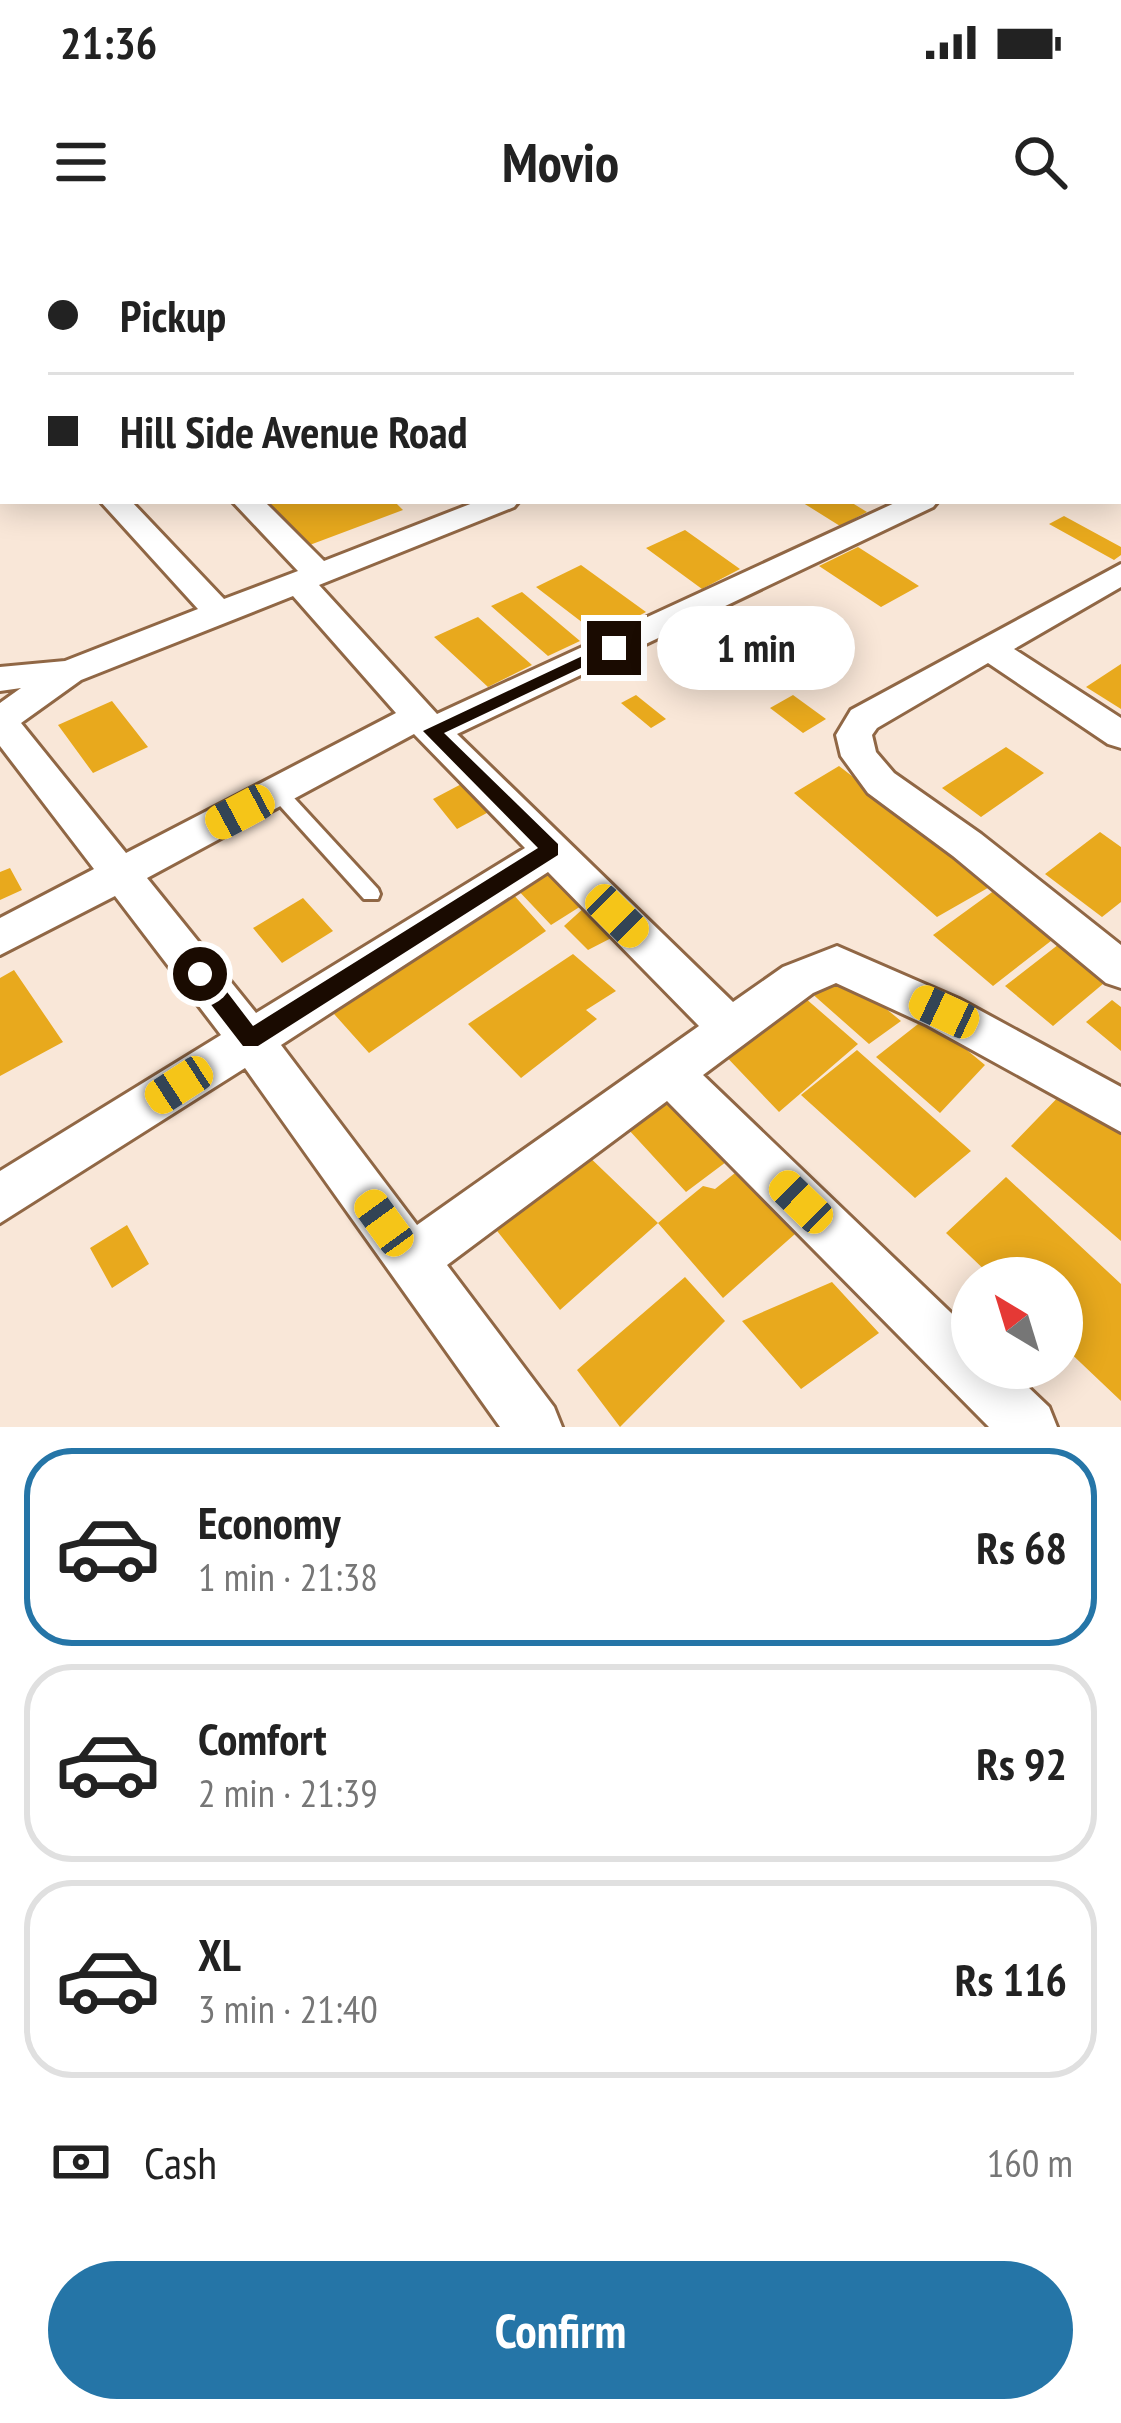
<!DOCTYPE html>
<html lang="en">
<head>
<meta charset="utf-8">
<style>
  :root { --surface:#fff; --page:#f6f6f6; --text:#222; --muted:#767676; --line:#e0e0e0; --accent:#2575a7 }
  body { margin:0; font-family:"PT Sans Narrow",sans-serif; background:var(--page); color:var(--text); height:100vh; display:flex; flex-direction:column; font-size:45px; white-space:nowrap }
  * { box-sizing:border-box; margin:0 }
  p { font-size:39px; color:var(--muted) }
  .icon { flex:none; width:66px; height:66px; fill:none; stroke:currentColor; stroke-width:2; stroke-linecap:round; stroke-linejoin:round }
  .map { position:relative; height:1187px; overflow:hidden }
  .details { display:flex; flex-direction:column; background:var(--surface); flex:1 }
  .details>* { flex:none }
  .banner { position:absolute; left:0px; top:0px; width:1122px; height:264px; box-shadow:0 6px 30px #0003; display:grid; align-content:center; height:264px; padding:0 48px; background:var(--surface) }
  .needle { width:78px; rotate:322deg }
  .controls { position:absolute; left:951px; top:1017px; display:grid; gap:24px }
  .controls a { display:grid; place-items:center; width:132px; height:132px; border-radius:50%; background:var(--surface); box-shadow:0 6px 30px #0003; font-size:60px }
  .end { position:absolute; width:54px; height:54px; margin:-27px; border:15px solid #1a0b01; background:#fff; box-shadow:0 0 0 6px #fff }
  .from { border-radius:50% }
  .bubble { position:absolute; height:84px; border-radius:42px; background:var(--surface); box-shadow:0 6px 30px #0003; font-size:39px; font-weight:600; line-height:84px; text-align:center }
  .car { position:absolute; width:36px; height:72px; margin:-36px -18px; border-radius:15px; box-shadow:0 0 9px 3px #0007; background:linear-gradient(#f5c518 24%,#345 0 40%,#f5c518 0 76%,#345 0 86%,#f5c518 0) }
  .banner b { display:flex; align-items:center; gap:42px; height:114px; font-size:45px }
  .banner b+b { border-top:3px solid var(--line) }
  .banner i { width:30px; height:30px; background:var(--text) }
  ul { padding:21px 0 0; list-style:none }
  li { display:flex; align-items:center; gap:36px; height:198px; margin:0 24px 18px; padding:0 24px; border:6px solid var(--line); border-radius:48px }
  li div { flex:1 }
  li b { display:block; font-size:45px }
  li em { font-style:normal; font-weight:600 }
  li.active { border-color:var(--accent) }
  li>.icon { width:108px; height:108px; stroke-width:1.5 }
  .pay { display:flex; align-items:center; gap:30px; height:132px; padding:0 48px; font-size:45px }
  .pay p { margin-inline-start:auto }
  .cta { display:flex; gap:24px; margin-top:auto; padding:24px 48px }
  .cta a { flex:1; height:138px; border-radius:72px; background:var(--accent); color:#fff; font-size:48px; font-weight:600; line-height:138px; text-align:center }
  .status { display:flex; justify-content:space-between; align-items:center; height:84px; padding:0 60px; background:var(--surface); direction:ltr }
  .status svg { height:33px; fill:currentColor }
  header { display:flex; justify-content:space-between; align-items:center; height:156px; padding:0 48px; background:var(--surface); font-size:54px; font-weight:600 }
  .map>svg:first-child { display:block }
  .building { fill:#e8a91d }
  .lines { fill:none; stroke-linecap:round; stroke-linejoin:round }
  .lane-casing { stroke:#906745; stroke-width:6 }
  .street-casing { stroke:#906745; stroke-width:6 }
  .lane { fill:#fff; fill-rule:evenodd }
  .street { fill:#fff; fill-rule:evenodd }
  .route { fill:#1a0b01 }
</style>
</head>
<body>
<div class="status"><b>21:36</b><svg viewBox="0 0 49 12"><path d="M0 12V9h3v3zM5 12V6h3v6zM10 12V3h3v9zM15 12V0h3v12zM26 1h20v11H26zM47 4h2v5h-2z"/></svg></div>
<header><svg class="icon" aria-label="menu" viewBox="0 0 24 24"><path d="M4 6h16M4 12h16M4 18h16"/></svg>Movio<svg class="icon" aria-label="search" viewBox="0 0 24 24"><circle cx="10" cy="10" r="6"/><path d="M15 15l6 6"/></svg></header>
<div class="map">
<svg width="1121" height="1187" viewBox="0 0 1121 1187">
  <rect width="100%" height="100%" fill="#f9e7d8"/>
  <!-- building -->
  <path class="building" d="M264 261H394L403 270 307 306Z
    M800 261H849L867 272 840 286Z
    M1064 276 1121 307V315L1114 320 1049 284Z
    M685 290 740 329 702 349 646 308Z
    M858 307 919 346 881 367 819 326Z
    M581 325 646 372 600 396 536 347Z
    M522 352 580 401 548 416 491 366Z
    M478 377 532 425 488 447 434 397Z
    M735 412 759 431 740 441 716 422Z
    M1121 424V469L1086 447Z
    M636 455 666 479 651 488 621 463Z
    M793 455 826 479 803 493 770 468Z
    M112 461 148 507 93 533 58 485Z
    M1006 507 1044 533 981 577 942 548Z
    M839 526 993 645 937 677 794 553Z
    M469 540 498 567 457 589 433 559Z
    M1100 592 1121 607V662L1102 677 1045 634Z
    M559 619 597 656 623 692 588 710 564 686 597 656 551 685 514 646Z
    M10 628 22 650 0 660V632Z
    M504 644 546 691 369 813 326 765Z
    M995 650 1056 697 993 746 933 695Z
    M303 658 333 691 282 723 253 688Z
    M1063 701 1110 738 1053 786 1005 746Z
    M573 714 616 751 586 770 597 779 521 838 468 784Z
    M14 730 63 802 0 836V738Z
    M840 731 901 781 869 804 809 751Z
    M797 751 858 804 779 872 718 808Z
    M1112 760 1121 767V811L1086 782Z
    M927 777 985 825 940 873 876 817Z
    M857 810 971 911 915 958 801 855Z
    M1067 848 1121 892V1001L1011 906Z
    M672 857 734 916 686 952 628 889Z
    M581 909 658 983 560 1070 486 977Z
    M745 925 804 986 723 1058 658 983 703 946 715 949Z
    M1006 937 1121 1044V1161L1062 1105V1038H993L946 993Z
    M127 985 149 1024 112 1048 90 1008Z
    M685 1037 725 1081 620 1187 577 1130Z
    M832 1042 879 1093 801 1149 742 1081Z"/>
  <g class="lines">
    <!-- lane casing -->
    <g class="lane-casing">
      <path id="lane" d="M278 546 284 547 378 649 380 654 378 659H364L272 557 269 552 272 547Z"/>
    </g>
    <!-- street casing -->
    <g class="street-casing">
      <path id="street" d="M97 0H121L123 3H99Z
        M276 0H301L303 3H278Z
        M351 0H380L349 3Z
        M578 0H606L576 3Z
        M858 0H888L856 3Z
        M1035 0H1063L1065 3H1037Z
        M1119 22 1121 23V37L1119 36Z
        M0 78H3L0 93Z
        M1119 83H1121V98H1119Z
        M0 135 3 136V154L0 153Z
        M1119 183H1121V200H1119Z
        M100 261H131L224 359 298 331 232 261H264L324 321 478 261H519L514 267 319 345 437 474 899 261H938L933 267 457 494 733 762 783 727 837 706 959 759 1121 847V892L927 785 836 743 813 753 703 835 972 1093V1128H1008L1049 1167 1057 1187H989L667 861 447 1025 554 1167 562 1187H500L245 828 0 983V931L221 795 115 656 0 715V678L94 629 0 506V463L21 448 0 451V427L65 421 198 369ZM293 356 396 473 126 613 21 483 81 440ZM414 494 525 608 256 773 147 638ZM548 632 699 786 417 985 281 805Z
        M1121 324V347L1014 409 1121 478V508L1108 504 988 423 877 488 872 495 876 512 894 533 981 594 1121 705V748L1106 743 953 616 868 553 841 516 836 495 851 470Z"/>
    </g>
    <!-- lane -->
    <use href="#lane" class="lane"/>
    <!-- street -->
    <use href="#street" class="street"/>
  </g>
  <!-- route -->
  <path class="route" d="M608 404 623 408 444 493 558 604V615L258 806H243L192 740V727H208L253 786 538 608 423 491Z"/>
</svg>
<div class="controls">
<a><svg class="needle" viewBox="-14 -14 28 28"><path d="M0-13l5 13h-10z" fill="#e53935"/><path d="M0 13l5-13h-10z" fill="#767676"/></svg></a>
</div>
<i class="end from" style="left:200px;top:734px"></i>
<i class="end" style="left:614px;top:408px"></i>
<div class="bubble" style="left:657px;top:366px;width:198px">1 min</div>
<i class="car" style="left:240px;top:572px;rotate:242deg"></i>
<i class="car" style="left:617px;top:676px;rotate:135deg"></i>
<i class="car" style="left:944px;top:772px;rotate:295deg"></i>
<i class="car" style="left:179px;top:845px;rotate:237deg"></i>
<i class="car" style="left:801px;top:962px;rotate:314deg"></i>
<i class="car" style="left:384px;top:983px;rotate:324deg"></i>
<div class="banner">
<b><i class="from"></i>Pickup</b>
<b><i></i>Hill Side Avenue Road</b>
</div>
</div>
<section class="details">
<ul>
<li class="active"><svg class="icon" aria-label="car" viewBox="0 0 24 24"><path d="M5 17H2v-5l4-1 3-4h7l3 4 3 1v5h-3M9 17h6M6 11h13"/><circle cx="7" cy="17" r="2"/><circle cx="17" cy="17" r="2"/></svg><div><b>Economy</b><p>1 min · 21:38</p></div><em>Rs 68</em></li>
<li><svg class="icon" aria-label="car" viewBox="0 0 24 24"><path d="M5 17H2v-5l4-1 3-4h7l3 4 3 1v5h-3M9 17h6M6 11h13"/><circle cx="7" cy="17" r="2"/><circle cx="17" cy="17" r="2"/></svg><div><b>Comfort</b><p>2 min · 21:39</p></div><em>Rs 92</em></li>
<li><svg class="icon" aria-label="car" viewBox="0 0 24 24"><path d="M5 17H2v-5l4-1 3-4h7l3 4 3 1v5h-3M9 17h6M6 11h13"/><circle cx="7" cy="17" r="2"/><circle cx="17" cy="17" r="2"/></svg><div><b>XL</b><p>3 min · 21:40</p></div><em>Rs 116</em></li>
</ul>
<div class="pay"><svg class="icon" aria-label="cash" viewBox="0 0 24 24"><path d="M3 7h18v10H3z"/><circle cx="12" cy="12" r="2"/></svg>Cash<p>160 m</p></div>
<div class="cta"><a>Confirm</a></div>
</section>
</body>
</html>
